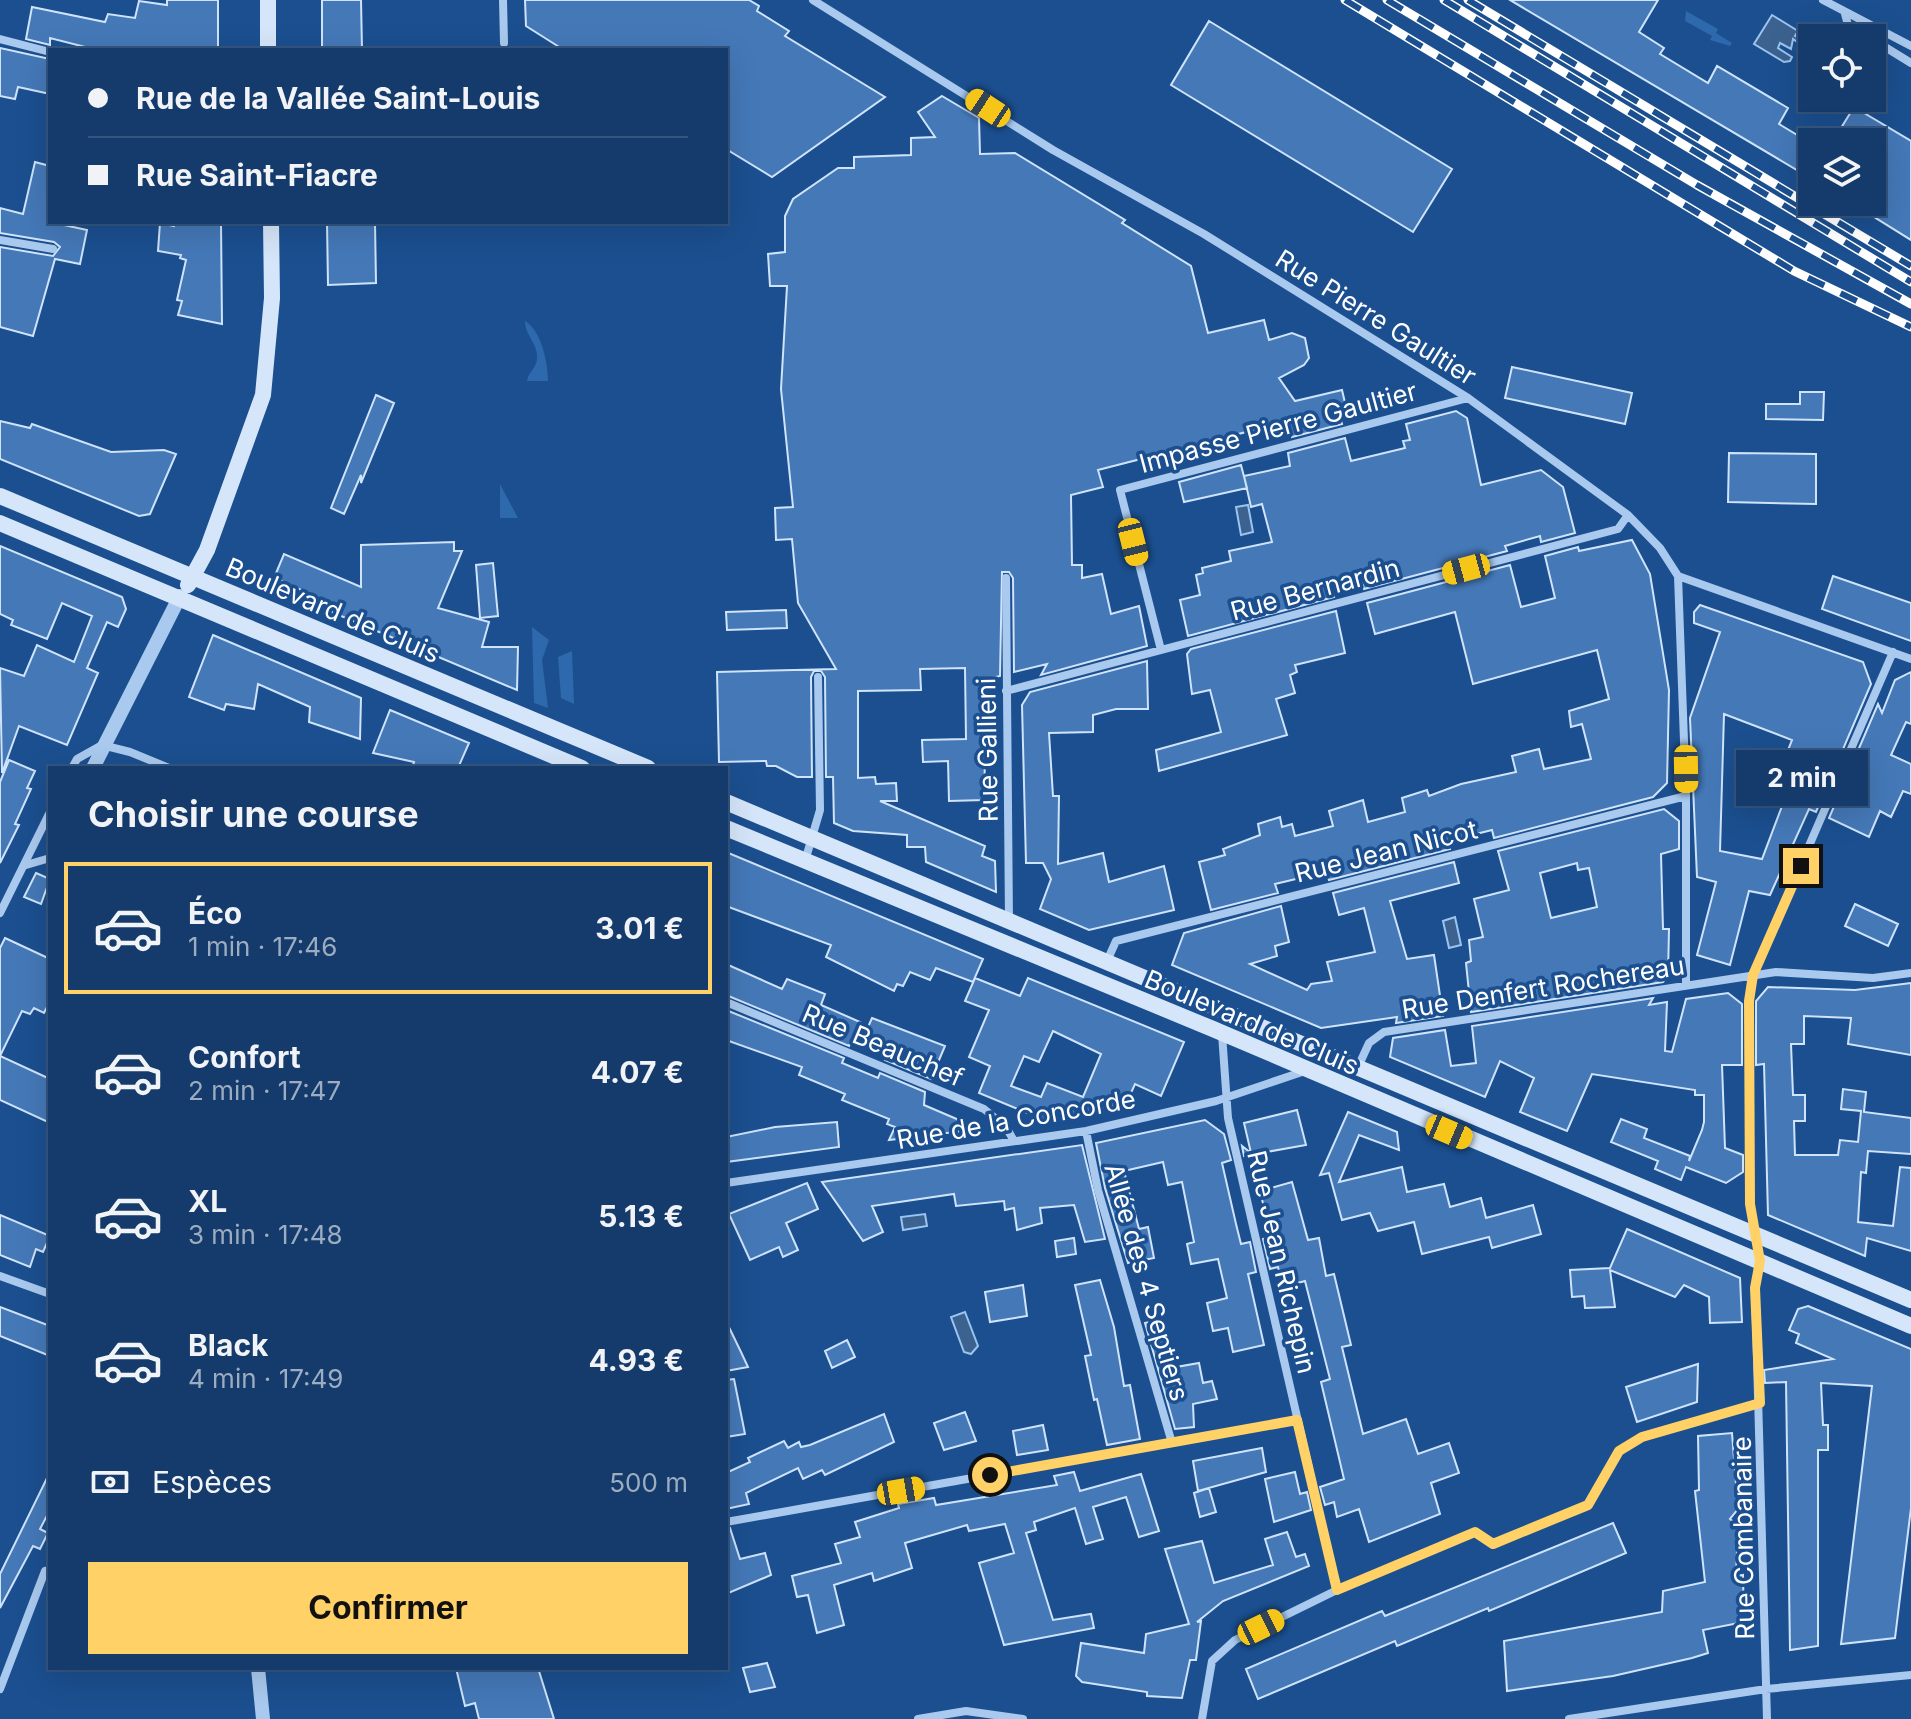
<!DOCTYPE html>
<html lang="fr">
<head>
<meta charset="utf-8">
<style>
  :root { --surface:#143b6b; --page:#1d4271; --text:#f1f3f6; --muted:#9dadc1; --line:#33557e; --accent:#ffd166 }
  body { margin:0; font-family:Inter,sans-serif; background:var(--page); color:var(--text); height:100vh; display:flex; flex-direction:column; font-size:30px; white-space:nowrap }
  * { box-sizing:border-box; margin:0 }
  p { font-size:26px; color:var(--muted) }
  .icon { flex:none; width:44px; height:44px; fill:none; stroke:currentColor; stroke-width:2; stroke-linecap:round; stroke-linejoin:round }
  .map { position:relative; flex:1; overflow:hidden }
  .panel { position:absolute; left:48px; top:766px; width:680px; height:904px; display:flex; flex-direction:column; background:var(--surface); border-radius:0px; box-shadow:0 8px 32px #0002,0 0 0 2px var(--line) }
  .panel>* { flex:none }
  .top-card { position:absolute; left:48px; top:48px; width:680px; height:176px; border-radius:0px; box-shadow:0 8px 32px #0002,0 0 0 2px var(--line); display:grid; align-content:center; height:176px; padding:0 40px; background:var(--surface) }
  .tools { position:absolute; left:1798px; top:24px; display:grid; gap:16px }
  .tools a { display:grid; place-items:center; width:88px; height:88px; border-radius:0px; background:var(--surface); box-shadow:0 8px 32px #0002,0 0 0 2px var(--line); font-size:40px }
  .end { position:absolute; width:36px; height:36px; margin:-18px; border:10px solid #ffd166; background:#111; box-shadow:0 0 0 4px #111 }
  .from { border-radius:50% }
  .bubble { position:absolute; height:56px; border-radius:0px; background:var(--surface); box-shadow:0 8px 32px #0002,0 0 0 2px var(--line); font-size:26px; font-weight:700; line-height:56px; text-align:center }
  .car { position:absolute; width:24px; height:48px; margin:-24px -12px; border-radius:10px; box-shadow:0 0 6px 2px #0007; background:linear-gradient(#f5c518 24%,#345 0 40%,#f5c518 0 76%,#345 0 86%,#f5c518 0) }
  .top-card b { display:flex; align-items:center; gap:28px; height:76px; font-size:30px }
  .top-card b+b { border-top:2px solid var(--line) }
  .top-card i { width:20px; height:20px; background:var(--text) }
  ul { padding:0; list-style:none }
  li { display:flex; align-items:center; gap:24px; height:132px; margin:0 16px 12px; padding:0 24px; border:4px solid transparent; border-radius:0px }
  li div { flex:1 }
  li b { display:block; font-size:30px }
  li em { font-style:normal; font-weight:700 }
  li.active { border-color:var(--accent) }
  li>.icon { width:72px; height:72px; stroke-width:1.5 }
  h2 { padding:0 40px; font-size:36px; line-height:96px }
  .pay { display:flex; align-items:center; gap:20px; height:88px; padding:0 40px; font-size:30px }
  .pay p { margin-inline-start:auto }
  .button { display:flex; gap:16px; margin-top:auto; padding:16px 40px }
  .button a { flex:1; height:92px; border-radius:0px; background:var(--accent); color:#111; font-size:32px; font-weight:700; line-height:92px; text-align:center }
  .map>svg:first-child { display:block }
  .green { fill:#2e69ad }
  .water { fill:#3c6290; stroke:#9cc4f0; stroke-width:2 }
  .building { fill:#4478b7; stroke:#cfe3fa; stroke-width:2; fill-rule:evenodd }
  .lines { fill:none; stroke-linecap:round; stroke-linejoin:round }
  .minor { stroke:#a9c9ee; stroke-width:8 }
  .tertiary { stroke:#a9c9ee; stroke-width:14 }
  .secondary { stroke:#d6e6fa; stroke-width:16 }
  .rail-casing { stroke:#fff; stroke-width:9 }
  .rail { stroke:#1b4f8f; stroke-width:6; stroke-dasharray:18; stroke-linecap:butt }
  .route { stroke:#ffd166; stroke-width:10 }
  .labels { text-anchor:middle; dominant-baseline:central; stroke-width:7; stroke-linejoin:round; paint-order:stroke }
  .street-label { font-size:26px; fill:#fff; stroke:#1b4f8f }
</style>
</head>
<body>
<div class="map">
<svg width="1911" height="1719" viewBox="0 0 1911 1719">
  <rect width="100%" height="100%" fill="#1b4f8f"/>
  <!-- green -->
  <path class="green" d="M1686 11 1718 29 1716 33 1732 43 1730 46 1710 40 1712 36 1685 21Z
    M525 321C541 330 548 362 548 381H527C528 372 537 368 537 358 538 343 525 336 525 321Z
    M500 484 518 518H500Z
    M532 627 549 640 542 660 548 708 534 703Z
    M572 651 574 704 561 698 558 657Z"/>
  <!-- water -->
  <path class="water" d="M1772 15 1798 31 1795 36 1802 40 1800 44 1793 39 1791 49 1780 43 1778 48 1792 57 1790 61 1784 62 1754 44Z
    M1248 505 1253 532 1241 535 1236 507Z
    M1455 917 1461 945 1449 948 1443 921Z
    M925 1214 927 1226 903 1230 901 1217Z
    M965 1312 978 1346 971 1354 964 1352 951 1317Z"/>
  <!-- building -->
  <path class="building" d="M167 0H218V50H97L50 38V45L26 39 32 7 105 22 108 14 135 18 139 1 167 5Z
    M322 0H361L362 50H322Z
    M525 0H749L759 6 757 11 789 31 785 36 885 97 772 177 726 149V50H564L526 26Z
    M1510 0H1658L1639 32 1664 48 1660 54 1708 83 1717 66 1788 108 1779 124 1812 144V179Z
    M1209 21 1452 169 1413 232 1171 85Z
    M0 48 50 59V94L18 87 15 99 0 96Z
    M942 96 979 118 980 154 1015 153 1125 220 1122 223 1191 266 1208 333 1264 320 1269 340 1292 333 1305 338 1309 358 1304 365 1279 378 1295 401 1342 390 1346 407 1338 409 1342 424 1292 437 1289 421 1098 470 1103 487 1071 495 1072 565H1082V578L1102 574 1111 614 1139 606 1147 646 1041 675 1047 664 1014 672 1013 578 1009 572H1002L1000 676 991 678 993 758H985L984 800 949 801 948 761 923 762 922 740 966 739 965 668 920 669 921 690 858 691V778L875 777 876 784 896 783 897 801H880L985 846 982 856 995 861 996 892 926 862 925 847H907V835L853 831 834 823 833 777H826L825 677 821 671H814L811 677 812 777H797L776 766H767L766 761 719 762 717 672 836 669 798 603 792 539 776 540 775 508 793 507 781 389 787 286H770L768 254 785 252V216L793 199 838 168H854V157L911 155V138L935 137 918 112Z
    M1854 107 1911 141V240L1850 202H1872V142H1864L1841 128Z
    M35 162 50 166V222L87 230 80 264 55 259 33 336 0 327V247L53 256 60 247 54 242 0 233V208L23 214Z
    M175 222H221L222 324 178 315 182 301 177 300 186 260 180 258 181 255 158 251 160 223 174 226Z
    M327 222H375L376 283 328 285Z
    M1512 367 1632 393 1625 424 1505 398Z
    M1800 392H1824L1823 420 1766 419V404H1800Z
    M376 395 394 403 361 483V475L344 514 331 508Z
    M1456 411 1467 418 1481 485 1541 470 1563 487 1575 533 1541 542 1540 536 1505 546 1507 551 1364 589 1362 582 1332 590 1334 597 1188 636 1180 600 1200 595 1196 575 1203 573 1202 568 1231 561 1229 551 1272 542 1262 504 1251 507 1244 476 1290 466 1288 453 1345 438 1351 461 1405 448 1403 441 1410 440 1406 424Z
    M0 421 30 428 32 424 111 452 164 450 176 454 150 514 139 516 0 459Z
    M1729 453 1816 454V504L1728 502Z
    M1241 465 1247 488 1184 502 1179 482Z
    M1632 540 1650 574 1669 690 1667 783 1653 797 1494 838 1492 830 1448 841 1450 849 1329 880 1326 871 1296 879 1275 884 1278 893 1211 910 1199 862 1225 855 1223 849 1260 835 1258 824 1280 817 1282 827 1292 824 1295 836 1333 826 1329 811 1363 800 1368 822 1405 812 1402 798 1427 790 1429 796 1461 784 1516 772 1512 756 1539 749 1544 769 1591 759 1582 724 1571 727 1569 711 1609 699 1597 650 1473 684 1455 612 1375 634 1367 603 1510 565 1521 607 1555 598 1545 556 1578 547 1579 551Z
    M454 542V551H462L438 608 489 622 482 647H518L517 690 303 600 306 592 274 578 284 554 361 587V545Z
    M0 546 122 597 126 609 118 627 107 622 87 668 98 673 67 745 19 726 2 773 0 668 24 676 37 645 74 662 92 616 62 603 47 639 11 625 13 620 0 614Z
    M493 563 498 616 480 618 476 565Z
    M1833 576 1911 603V641L1822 609Z
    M1700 605 1863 662 1871 684 1816 812 1809 809 1770 895 1749 891 1730 965 1697 955 1716 882 1697 877 1690 718 1720 632 1694 623V612ZM1724 714 1792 740 1776 780 1790 785 1762 859 1720 851Z
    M786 610 787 628 727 630 726 612Z
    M1336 611 1345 653 1295 665 1297 672 1290 675 1295 693 1276 699 1287 735 1159 771 1156 750 1221 732 1210 690 1192 694 1187 654 1191 649Z
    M213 635 361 698 360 739 309 722 310 707 258 684 254 709 226 704 224 710 189 697Z
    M1147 661 1148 709H1116L1093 715V732L1049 733 1053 796H1059L1058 864 1103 853 1109 882 1164 866 1174 910 1089 930 1040 909 1051 879 1043 863H1026L1022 705 1030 692Z
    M1911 672V724L1906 722 1891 755 1911 764V794L1903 791 1891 817 1880 811 1869 837 1829 818 1878 704 1882 713 1895 680Z
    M390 710 469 743 458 768H412L414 762 373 753Z
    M9 760 35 771 27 788 31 789 15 824 19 825 0 863V782Z
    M1664 809 1679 821V849L1661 854 1663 929H1669L1668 975 1663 982 1471 1012 1466 963 1471 961 1469 940 1483 937 1474 899 1509 890 1498 851ZM1577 863 1578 870 1589 868 1597 907 1551 918 1540 873Z
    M726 852 983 959 973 982 936 968 930 980 910 972 903 986 897 984 894 991 826 957 831 945 726 906Z
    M1454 862 1459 883 1390 901 1407 959 1434 955 1443 1016 1396 1023 1397 1017 1321 1028 1172 965 1184 933 1281 906 1289 942 1275 946 1277 956 1250 964 1307 990 1311 984 1332 981 1327 962 1375 952 1364 908 1339 915 1333 893Z
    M36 873 50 879 41 904 24 897Z
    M1855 904 1898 924 1888 946 1845 926Z
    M5 938 50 959V1001L44 1013 34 1008 30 1014 22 1011 0 1056 50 1079V1123L0 1100V948Z
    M726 964 782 989 787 979 825 994 821 1005 860 1022 849 1046 726 995Z
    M975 978 1020 996 1028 978 1184 1042 1161 1096 1135 1084 1126 1104 1044 1120 979 1093 990 1066 969 1057 989 1010 965 1001ZM1053 1031 1101 1054 1083 1097 1047 1083 1041 1097 1011 1086 1024 1056 1039 1062Z
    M1911 983V1055L1848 1044 1851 1018 1804 1016V1044H1791L1793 1095H1805V1121H1794L1795 1155H1838L1840 1140 1858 1142 1861 1111 1841 1109 1843 1089 1866 1092 1864 1112 1911 1118V1154L1868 1151 1866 1173 1861 1172 1858 1222 1893 1226 1900 1167 1911 1168V1251L1867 1238 1865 1256 1768 1215 1764 1064 1756 1065V1001L1768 987 1855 990Z
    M1728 993 1742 1004V1065H1722L1725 1148 1743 1155V1172L1726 1183 1686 1167 1681 1180 1655 1169 1658 1161 1611 1142 1621 1119 1647 1129 1644 1138 1690 1156 1689 1161 1702 1130 1704 1122V1095H1695V1090L1592 1074 1567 1131 1520 1112 1534 1078 1500 1061 1485 1097 1390 1057 1393 1038 1445 1030 1451 1066 1476 1063 1472 1026 1653 998 1649 1005 1667 1002 1665 1051 1672 1052 1686 999Z
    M726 1010 844 1058 842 1063 878 1078 880 1073 925 1092 924 1105 980 1129 889 1140 895 1127 887 1124 889 1119 842 1100 845 1094 799 1075 802 1067 726 1040Z
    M872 1018 945 1046 931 1079 885 1060 891 1046 864 1036Z
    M1297 1110 1306 1145 1244 1156 1242 1146 1251 1153 1244 1123Z
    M1348 1112 1397 1132 1399 1150 1359 1135 1339 1182 1402 1167 1407 1192 1444 1184 1450 1207 1481 1198 1486 1218 1533 1205 1541 1234 1492 1248 1489 1237 1422 1254 1414 1222 1378 1231 1370 1213 1342 1220 1329 1173 1320 1175Z
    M1205 1120 1224 1134 1231 1160 1222 1163 1236 1224 1241 1244 1250 1242 1256 1272 1248 1274 1264 1345 1233 1352 1228 1328 1213 1331 1207 1303 1227 1298 1218 1259 1191 1264 1187 1244 1194 1242 1182 1182 1168 1185 1163 1162 1124 1171 1139 1229 1148 1227 1154 1258 1128 1263 1105 1188 1096 1143Z
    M837 1122 839 1147 726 1162V1137L775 1127Z
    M1082 1145 1105 1239 1085 1242 1074 1205 1040 1208 1042 1223 1017 1230 1014 1208 1005 1210 1004 1201 956 1206 954 1194 872 1206 883 1232 863 1241 822 1182Z
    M1292 1182 1308 1240 1319 1238 1326 1276 1334 1274 1351 1345 1342 1347 1363 1434 1406 1419 1418 1454 1449 1443 1459 1473 1431 1483 1440 1514 1369 1542 1359 1509 1337 1517 1334 1502 1325 1505 1320 1487 1344 1479 1321 1382 1330 1379 1305 1281 1283 1287 1278 1267 1270 1269 1263 1239 1271 1237 1260 1191Z
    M807 1183 818 1209 786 1223 798 1250 783 1257 779 1247 750 1260 729 1214Z
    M0 1215 50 1236 43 1252 36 1249 30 1267 0 1255Z
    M1627 1229 1740 1278 1742 1322 1710 1323 1709 1297 1684 1285 1675 1297 1610 1270 1615 1307 1585 1308 1584 1296 1572 1297 1570 1270 1610 1268Z
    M1074 1238 1076 1254 1057 1257 1055 1241Z
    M1100 1280 1114 1327 1124 1386 1130 1385 1140 1439 1107 1445 1097 1399 1094 1400 1085 1356 1091 1355 1075 1285Z
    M1023 1285 1027 1316 990 1322 985 1292Z
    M1808 1306 1911 1349V1508L1895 1638 1841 1644 1872 1386 1821 1383 1823 1425H1828V1450H1818V1646L1790 1650 1786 1382 1765 1383 1764 1370 1833 1359 1796 1343 1799 1334 1789 1330 1798 1309Z
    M0 1307 50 1326V1356L0 1336Z
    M1162 1319 1176 1367 1199 1363 1203 1383 1212 1381 1217 1399 1193 1404 1194 1427 1175 1429 1145 1323Z
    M726 1321 741 1352 748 1367 726 1371Z
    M847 1340 855 1357 832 1368 825 1351Z
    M1698 1364 1697 1402 1637 1422 1626 1387Z
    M734 1379 745 1434 726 1437V1380Z
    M965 1412 976 1441 944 1450 934 1423Z
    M884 1414 894 1442 825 1475 822 1470 803 1479 798 1468 746 1493 749 1504 726 1509V1473L750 1462 748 1458 784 1441 788 1448 799 1442 801 1447 810 1445Z
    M1043 1425 1048 1450 1017 1455 1013 1431Z
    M1732 1433 1738 1509 1730 1519 1738 1526 1736 1576 1743 1575 1744 1622 1703 1630 1708 1653 1692 1658 1613 1676 1507 1691 1504 1641 1662 1612 1663 1591 1705 1582 1695 1491 1699 1490 1698 1436Z
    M1262 1448 1266 1472 1198 1491 1193 1461Z
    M50 1472V1510L40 1529 48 1533 40 1549 33 1546 0 1608V1574Z
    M1074 1472 1080 1491 1141 1474 1159 1531 1139 1537 1126 1497 1093 1507 1103 1539 1086 1544 1075 1508 1034 1522 1036 1530 1026 1533 1053 1620 1091 1614 1094 1628 1004 1645 979 1563 1014 1553 1005 1524 969 1531 967 1525 905 1543 912 1568 874 1581 872 1573 834 1585 844 1625 817 1633 808 1595 797 1597 792 1576 841 1563 835 1544 860 1537 855 1522 899 1508 898 1504 934 1498 936 1505 1057 1485 1054 1476Z
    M1295 1472 1300 1494 1307 1492 1311 1510 1274 1522 1265 1479Z
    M1209 1488 1216 1512 1200 1517 1194 1493Z
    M1613 1523 1626 1553 1489 1611 1488 1608 1397 1646 1395 1641 1258 1699 1246 1669 1382 1611 1385 1616Z
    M730 1528 740 1559 765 1553 771 1575 726 1594V1529Z
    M1287 1532 1296 1557 1305 1554 1309 1566 1223 1601 1197 1622 1201 1621 1196 1660H1190L1182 1698 1147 1696V1692L1082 1682 1076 1676 1081 1643 1144 1653 1146 1634 1189 1624 1165 1549 1202 1541 1214 1583 1273 1565 1265 1539Z
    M767 1663 775 1687 750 1692 743 1668Z
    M456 1668H538L554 1719H479L475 1703 465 1706Z"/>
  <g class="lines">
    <!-- minor -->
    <path class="minor" d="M503 0 504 43
      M813 0 1053 150 1204 234 1468 398 1628 515 1660 548 1678 576 1911 659
      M1823 0 1911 46
      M1845 14 1848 25 1870 38
      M0 39 50 52
      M1872 39 1911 63
      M0 240 53 249
      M1678 576 1686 796V984
      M1006 578 1009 921
      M1161 650 1120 490 1468 398
      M1006 691 1618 529 1628 515
      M72 768 77 759 102 745 130 752 169 768
      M805 861 820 810 818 677
      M26 865 50 858
      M0 913 50 812
      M1107 961 1116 941 1686 796
      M726 1002 984 1109 1006 1127 1014 1141
      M1222 1034 1228 1118 1337 1590
      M1358 1067 1369 1043 1384 1032 1776 972 1873 978 1911 973
      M1086 1131 1098 1190 1172 1443
      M726 1183 1086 1131 1216 1101 1305 1071
      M0 1276 50 1294
      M726 1522 1297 1420
      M0 1689 45 1571 50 1570
      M918 1719 966 1711 1023 1719
      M1202 1719 1212 1661 1235 1640 1337 1590 1475 1532 1493 1544 1588 1505 1619 1451 1642 1437 1760 1403
      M1569 1719 1766 1689 1911 1675
      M1767 1719 1755 1288 1760 1261 1750 1204 1749 1001 1753 975 1893 652"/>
    <!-- tertiary -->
    <path class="tertiary" d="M93 768 180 596
      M258 1668 263 1719"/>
    <!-- secondary -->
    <path class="secondary" d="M268 0V50
      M0 496 648 768
      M0 523 582 768
      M188 585 207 550 263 395 272 298 271 222
      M726 802 1911 1300
      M726 828 1213 1029 1911 1326"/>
    <!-- rail casing -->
    <g class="rail-casing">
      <path id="rail" d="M1345 0 1794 271 1911 327
        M1387 0 1697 185 1911 304
        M1444 0 1911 282
        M1468 0 1911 266"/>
    </g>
    <!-- rail -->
    <use href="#rail" class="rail"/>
  </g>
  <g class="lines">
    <!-- route -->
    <path class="route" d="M990 1475 1297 1420 1337 1590 1475 1532 1493 1544 1588 1505 1619 1451 1642 1437 1760 1403 1755 1288 1760 1261 1750 1204 1749 1001 1753 975 1801 866"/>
  </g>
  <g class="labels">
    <!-- street labels -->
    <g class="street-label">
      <text transform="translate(1376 317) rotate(32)">Rue Pierre Gaultier</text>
      <text transform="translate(1278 427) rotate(-15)">Impasse Pierre Gaultier</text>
      <text transform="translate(1315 589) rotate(-15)">Rue Bernardin</text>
      <text transform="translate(333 610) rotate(23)">Boulevard de Cluis</text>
      <text transform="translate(987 750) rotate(-91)">Rue Gallieni</text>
      <text transform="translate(1386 851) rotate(-14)">Rue Jean Nicot</text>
      <text transform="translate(1543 987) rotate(-9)">Rue Denfert Rochereau</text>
      <text transform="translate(1252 1022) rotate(23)">Boulevard de Cluis</text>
      <text transform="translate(883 1045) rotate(23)">Rue Beauchef</text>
      <text transform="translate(1016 1119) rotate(-10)">Rue de la Concorde</text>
      <text transform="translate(1282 1262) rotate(77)">Rue Jean Richepin</text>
      <text transform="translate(1147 1282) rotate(74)">Allée des 4 Septiers</text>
      <text transform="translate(1743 1538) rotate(-91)">Rue Combanaire</text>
    </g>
  </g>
</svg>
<div class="tools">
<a><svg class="icon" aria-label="locate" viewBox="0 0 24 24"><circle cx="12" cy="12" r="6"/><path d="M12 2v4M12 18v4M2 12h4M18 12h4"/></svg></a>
<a><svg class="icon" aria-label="layers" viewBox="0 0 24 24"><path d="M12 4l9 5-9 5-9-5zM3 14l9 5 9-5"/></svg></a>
</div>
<i class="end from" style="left:990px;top:1475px"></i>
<i class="end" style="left:1801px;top:866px"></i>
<div class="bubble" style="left:1736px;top:750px;width:132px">2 min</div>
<i class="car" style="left:988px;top:108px;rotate:303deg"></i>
<i class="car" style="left:1133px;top:542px;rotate:166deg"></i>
<i class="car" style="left:1466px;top:569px;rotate:255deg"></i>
<i class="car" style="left:1686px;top:769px;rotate:179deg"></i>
<i class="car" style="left:1449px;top:1132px;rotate:113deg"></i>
<i class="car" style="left:901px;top:1491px;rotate:80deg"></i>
<i class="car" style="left:1261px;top:1627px;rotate:64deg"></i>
<div class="top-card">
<b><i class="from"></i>Rue de la Vallée Saint-Louis</b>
<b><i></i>Rue Saint-Fiacre</b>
</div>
<section class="panel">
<h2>Choisir une course</h2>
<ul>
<li class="active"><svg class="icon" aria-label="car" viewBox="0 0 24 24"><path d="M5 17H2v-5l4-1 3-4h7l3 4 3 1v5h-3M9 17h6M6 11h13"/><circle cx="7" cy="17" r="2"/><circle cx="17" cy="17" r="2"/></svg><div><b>Éco</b><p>1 min · 17:46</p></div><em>3.01 €</em></li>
<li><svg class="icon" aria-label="car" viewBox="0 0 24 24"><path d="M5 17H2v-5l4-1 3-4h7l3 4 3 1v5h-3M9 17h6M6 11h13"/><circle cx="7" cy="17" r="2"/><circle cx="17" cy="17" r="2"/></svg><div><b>Confort</b><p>2 min · 17:47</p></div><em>4.07 €</em></li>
<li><svg class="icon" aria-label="car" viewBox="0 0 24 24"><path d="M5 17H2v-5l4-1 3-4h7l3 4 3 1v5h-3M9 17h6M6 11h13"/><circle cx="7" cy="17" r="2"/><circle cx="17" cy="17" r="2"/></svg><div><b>XL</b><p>3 min · 17:48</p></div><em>5.13 €</em></li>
<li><svg class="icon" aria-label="car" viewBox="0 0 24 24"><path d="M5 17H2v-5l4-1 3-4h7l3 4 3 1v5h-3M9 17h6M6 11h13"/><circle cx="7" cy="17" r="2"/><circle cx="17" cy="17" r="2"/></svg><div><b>Black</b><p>4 min · 17:49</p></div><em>4.93 €</em></li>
</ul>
<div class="pay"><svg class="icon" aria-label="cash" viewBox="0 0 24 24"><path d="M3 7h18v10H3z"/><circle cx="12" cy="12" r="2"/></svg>Espèces<p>500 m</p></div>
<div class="button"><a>Confirmer</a></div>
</section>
</div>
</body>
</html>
